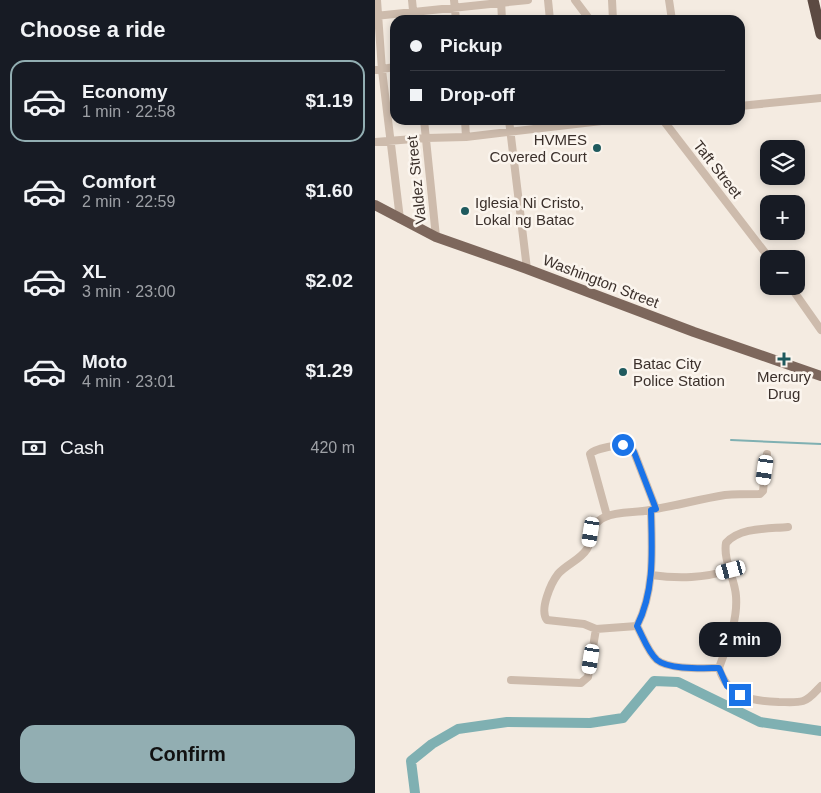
<!DOCTYPE html>
<html lang="en">
<head>
<meta charset="utf-8">
<style>
  :root { --surface:#171b24; --page:#242831; --text:#f1f3f6; --muted:#9ea1a6; --line:#363941; --accent:#92aeb2 }
  body { margin:0; font-family:Helvetica,sans-serif; background:var(--page); color:var(--text); height:100vh; display:flex; flex-direction:column; font-size:19px; white-space:nowrap }
  * { box-sizing:border-box; margin:0 }
  p { font-size:16px; color:var(--muted) }
  .icon { flex:none; width:28px; height:28px; fill:none; stroke:currentColor; stroke-width:2; stroke-linecap:round; stroke-linejoin:round }
  .map { position:relative; flex:1; overflow:hidden }
  .side { display:flex; flex-direction:column; background:var(--surface); width:375px }
  .side>* { flex:none }
  .banner { position:absolute; left:15px; top:15px; width:355px; height:110px; border-radius:15px; box-shadow:0 2px 8px #0003; display:grid; align-content:center; height:110px; padding:0 20px; background:var(--surface) }
  .tools { position:absolute; left:385px; top:140px; display:grid; gap:10px }
  .tools a { display:grid; place-items:center; width:45px; height:45px; border-radius:10px; background:var(--surface); box-shadow:0 2px 8px #0003; font-size:25px }
  .end { position:absolute; width:22px; height:22px; margin:-11px; border:6px solid #1a73e8; background:#fff; box-shadow:0 0 0 2px #fff }
  .from { border-radius:50% }
  .bubble { position:absolute; height:35px; border-radius:15px; background:var(--surface); box-shadow:0 2px 8px #0003; font-size:16px; font-weight:800; line-height:35px; text-align:center }
  .car { position:absolute; width:15px; height:30px; margin:-15px -8px; border-radius:6px; box-shadow:0 0 4px 1px #0007; background:linear-gradient(#fff 24%,#345 0 40%,#fff 0 76%,#345 0 86%,#fff 0) }
  .banner b { display:flex; align-items:center; gap:18px; height:48px; font-size:19px }
  .banner b+b { border-top:1px solid var(--line) }
  .banner i { width:12px; height:12px; background:var(--text) }
  ul { padding:0; list-style:none }
  li { display:flex; align-items:center; gap:15px; height:82px; margin:0 10px 8px; padding:0 10px; border:2px solid transparent; border-radius:15px }
  li div { flex:1 }
  li b { display:block; font-size:19px }
  li em { font-style:normal; font-weight:800 }
  li.current { border-color:var(--accent) }
  li>.icon { width:45px; height:45px; stroke-width:1.5 }
  h2 { padding:0 20px; font-size:22px; line-height:60px }
  .pay { display:flex; align-items:center; gap:12px; height:55px; padding:0 20px; font-size:19px }
  .pay p { margin-inline-start:auto }
  .primary-button { display:flex; gap:10px; margin-top:auto; padding:10px 20px }
  .primary-button a { flex:1; height:58px; border-radius:15px; background:var(--accent); color:#111; font-size:20px; font-weight:800; line-height:58px; text-align:center }
  main { display:flex; flex:1; min-height:0 }
  .map>svg:first-child { display:block }
  .lines { fill:none; stroke-linecap:round; stroke-linejoin:round }
  .stream { stroke:#7fb0b2; stroke-width:2 }
  .river { stroke:#7fb0b2; stroke-width:10 }
  .minor { stroke:#cdbbac; stroke-width:8 }
  .major { stroke:#7d675c; stroke-width:10 }
  .highway { stroke:#5c4a42; stroke-width:11 }
  .route { stroke:#1a73e8; stroke-width:6 }
  .poi-dot { fill:#1f5a5e; stroke:#fbf5ee; stroke-width:2 }
  .labels { text-anchor:middle; dominant-baseline:central; stroke-width:5; stroke-linejoin:round; paint-order:stroke }
  .poi-label { font-size:15px; fill:#3b302b; stroke:#fbf5ee; text-anchor:start }
  .street-label { font-size:15px; fill:#3b302b; stroke:#fbf5ee }
</style>
</head>
<body>
<main>
<section class="side">
<h2>Choose a ride</h2>
<ul>
<li class="current"><svg class="icon" aria-label="car" viewBox="0 0 24 24"><path d="M5 17H2v-5l4-1 3-4h7l3 4 3 1v5h-3M9 17h6M6 11h13"/><circle cx="7" cy="17" r="2"/><circle cx="17" cy="17" r="2"/></svg><div><b>Economy</b><p>1 min · 22:58</p></div><em>$1.19</em></li>
<li><svg class="icon" aria-label="car" viewBox="0 0 24 24"><path d="M5 17H2v-5l4-1 3-4h7l3 4 3 1v5h-3M9 17h6M6 11h13"/><circle cx="7" cy="17" r="2"/><circle cx="17" cy="17" r="2"/></svg><div><b>Comfort</b><p>2 min · 22:59</p></div><em>$1.60</em></li>
<li><svg class="icon" aria-label="car" viewBox="0 0 24 24"><path d="M5 17H2v-5l4-1 3-4h7l3 4 3 1v5h-3M9 17h6M6 11h13"/><circle cx="7" cy="17" r="2"/><circle cx="17" cy="17" r="2"/></svg><div><b>XL</b><p>3 min · 23:00</p></div><em>$2.02</em></li>
<li><svg class="icon" aria-label="car" viewBox="0 0 24 24"><path d="M5 17H2v-5l4-1 3-4h7l3 4 3 1v5h-3M9 17h6M6 11h13"/><circle cx="7" cy="17" r="2"/><circle cx="17" cy="17" r="2"/></svg><div><b>Moto</b><p>4 min · 23:01</p></div><em>$1.29</em></li>
</ul>
<div class="pay"><svg class="icon" aria-label="cash" viewBox="0 0 24 24"><path d="M3 7h18v10H3z"/><circle cx="12" cy="12" r="2"/></svg>Cash<p>420 m</p></div>
<div class="primary-button"><a>Confirm</a></div>
</section>
<div class="map">
<svg width="446" height="793" viewBox="0 0 446 793">
  <rect width="100%" height="100%" fill="#f4ebe1"/>
  <g class="lines">
    <!-- stream -->
    <path class="stream" d="M356 440 446 444"/>
    <!-- river -->
    <path class="river" d="M40 793 36 761 57 744 83 729 132 722 215 723 248 718 279 681 303 682 385 722 446 731"/>
    <!-- minor -->
    <path class="minor" d="M2 0 7 70 25 219
      M37 0 39 20
      M79 0 81 20
      M126 0 127 20
      M173 0 175 20
      M200 0 215 20
      M237 0 238 20
      M294 0 297 20
      M0 16 153 0
      M0 70 20 67
      M365 106 446 98
      M49 120 61 237
      M90 120 91 137
      M134 120 152 269
      M288 120 395 259
      M0 142 51 138 91 137 235 120
      M415 286 446 330
      M232 516 215 454C219 449 246 443 253 446 257 448 257 449 259 452L281 509
      M413 527C393 529 365 527 351 543 348 560 360 579 361 596 363 621 352 645 344 668 353 698 377 701 404 702 412 702 421 703 428 701 435 699 441 691 446 686
      M276 575C305 579 328 578 356 570
      M262 626C280 590 277 550 276 510
      M344 668C329 668 294 670 282 660 273 652 268 637 262 626L221 629 209 624 172 620C164 610 176 583 183 574 192 564 205 560 212 549 219 537 214 524 230 517 243 511 261 513 275 510 300 506 325 499 350 495 362 494 373 494 385 494L388 491 392 454
      M136 680 206 683 213 677 221 629"/>
    <!-- major -->
    <path class="major" d="M0 205 61 237 152 269 319 332 446 376"/>
    <!-- highway -->
    <path class="highway" d="M438 0 446 34"/>
  </g>
  <g class="lines">
    <!-- route -->
    <path class="route" d="M248 445 254 446 259 452 281 509 276 510C277 550 280 590 262 626 268 637 273 652 282 660 294 670 329 668 344 668L352 686 365 695"/>
  </g>
  <!-- markers -->
  <g class="poi-dot">
    <circle cx="222" cy="148" r="5"/>
    <circle cx="90" cy="211" r="5"/>
    <path d="M406.5 351.5h5v5h5v5h-5v5h-5v-5h-5v-5h5z"/>
    <circle cx="248" cy="372" r="5"/>
  </g>
  <g class="labels">
    <!-- poi labels -->
    <g class="poi-label">
      <text x="212" y="139" text-anchor="end">HVMES<tspan x="212" dy="17">Covered Court</tspan></text>
      <text x="100" y="202">Iglesia Ni Cristo,<tspan x="100" dy="17">Lokal ng Batac</tspan></text>
      <text x="258" y="363">Batac City<tspan x="258" dy="17">Police Station</tspan></text>
      <text x="409" y="376" text-anchor="middle">Mercury<tspan x="409" dy="17">Drug</tspan></text>
    </g>
    <!-- street labels -->
    <g class="street-label">
      <text transform="translate(343 169) rotate(52)">Taft Street</text>
      <text transform="translate(41 180) rotate(-96)">Valdez Street</text>
      <text transform="translate(226 281) rotate(21)">Washington Street</text>
    </g>
  </g>
</svg>
<div class="tools">
<a><svg class="icon" aria-label="layers" viewBox="0 0 24 24"><path d="M12 4l9 5-9 5-9-5zM3 14l9 5 9-5"/></svg></a>
<a>+</a>
<a>−</a>
</div>
<i class="end from" style="left:248px;top:445px"></i>
<i class="end" style="left:365px;top:695px"></i>
<div class="bubble" style="left:324px;top:622px;width:82px">2 min</div>
<i class="car" style="left:390px;top:470px;rotate:188deg"></i>
<i class="car" style="left:216px;top:532px;rotate:189deg"></i>
<i class="car" style="left:356px;top:570px;rotate:255deg"></i>
<i class="car" style="left:216px;top:659px;rotate:189deg"></i>
<div class="banner">
<b><i class="from"></i>Pickup</b>
<b><i></i>Drop-off</b>
</div>
</div>
</main>
</body>
</html>
